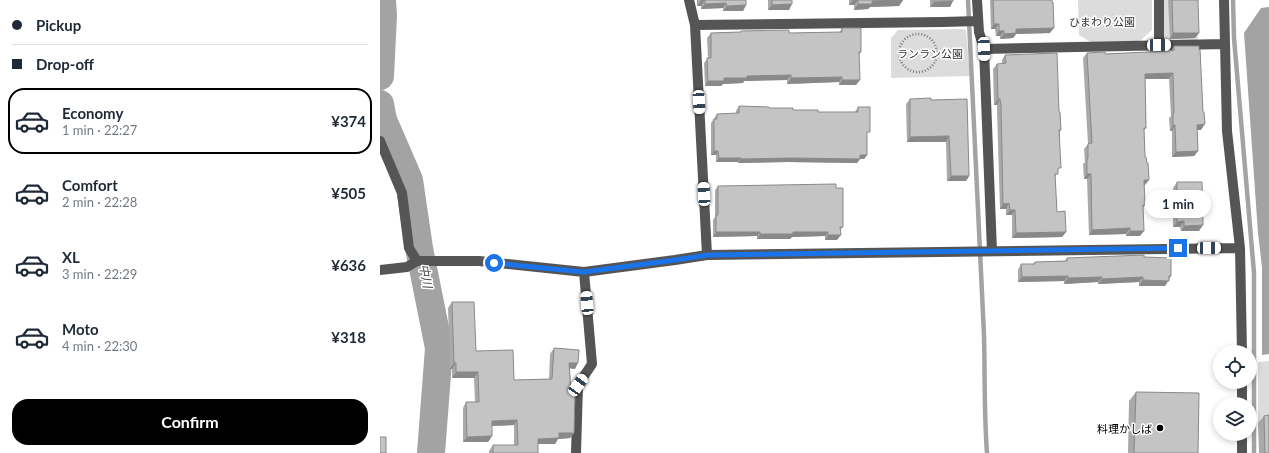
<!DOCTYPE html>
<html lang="en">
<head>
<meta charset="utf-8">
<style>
  :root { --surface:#fff; --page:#f2f2f3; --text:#1f2937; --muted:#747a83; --line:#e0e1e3; --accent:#000 }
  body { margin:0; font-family:Lato,"Noto Sans JP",sans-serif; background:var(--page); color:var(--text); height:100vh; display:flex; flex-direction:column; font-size:15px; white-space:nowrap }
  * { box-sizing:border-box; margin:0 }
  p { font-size:13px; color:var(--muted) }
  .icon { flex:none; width:22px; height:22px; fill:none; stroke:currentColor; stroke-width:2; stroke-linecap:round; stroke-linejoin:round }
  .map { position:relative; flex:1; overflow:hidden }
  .details { display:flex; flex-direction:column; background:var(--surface); width:380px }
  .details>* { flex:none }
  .banner { display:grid; align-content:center; height:88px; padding:0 12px; background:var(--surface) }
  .tools { position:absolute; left:833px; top:345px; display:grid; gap:8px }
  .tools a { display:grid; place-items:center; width:44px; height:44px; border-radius:50%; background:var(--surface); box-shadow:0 2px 6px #0003; font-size:20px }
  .end { position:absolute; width:18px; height:18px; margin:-9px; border:5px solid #1a73e8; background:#fff; box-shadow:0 0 0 2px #fff }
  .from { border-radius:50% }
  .bubble { position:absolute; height:28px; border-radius:14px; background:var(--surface); box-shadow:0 2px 6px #0003; font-size:13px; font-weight:700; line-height:28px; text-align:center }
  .car { position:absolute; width:12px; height:24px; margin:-12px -6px; border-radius:5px; box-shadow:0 0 3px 1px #0007; background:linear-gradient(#fff 24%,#345 0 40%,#fff 0 76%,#345 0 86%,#fff 0) }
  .banner b { display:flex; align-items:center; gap:14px; height:38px; font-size:15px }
  .banner b+b { border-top:1px solid var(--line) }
  .banner i { width:10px; height:10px; background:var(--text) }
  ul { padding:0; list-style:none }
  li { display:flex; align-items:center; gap:12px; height:66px; margin:0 8px 6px; padding:0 4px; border:2px solid transparent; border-radius:16px }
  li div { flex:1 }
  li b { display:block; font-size:15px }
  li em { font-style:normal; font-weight:700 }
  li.selected { border-color:var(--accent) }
  li>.icon { width:36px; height:36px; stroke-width:1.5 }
  .button { display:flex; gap:8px; margin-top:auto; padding:8px 12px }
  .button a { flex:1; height:46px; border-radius:16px; background:var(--accent); color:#fff; font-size:16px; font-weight:700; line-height:46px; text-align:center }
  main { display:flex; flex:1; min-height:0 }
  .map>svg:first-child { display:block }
  .green { fill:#dcdcdc }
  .water { fill:#a3a3a3 }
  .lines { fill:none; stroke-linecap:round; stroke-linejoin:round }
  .stream { stroke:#a3a3a3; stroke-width:4.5 }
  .river { stroke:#a3a3a3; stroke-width:28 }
  .path { stroke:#777; stroke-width:2.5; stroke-dasharray:1 2; stroke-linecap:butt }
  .minor { stroke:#555; stroke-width:10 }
  .wall { fill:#a9a9a9 }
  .shaded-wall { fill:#898989 }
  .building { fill:#c4c4c4; stroke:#898989 }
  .route { stroke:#1a73e8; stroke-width:5 }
  .poi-dot { fill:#000; stroke:#fff; stroke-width:1.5 }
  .labels { text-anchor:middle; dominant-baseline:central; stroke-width:3; stroke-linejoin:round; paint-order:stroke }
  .park-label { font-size:11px; fill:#333; stroke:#fff }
  .poi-label { font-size:11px; fill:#000; stroke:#fff; text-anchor:end }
  .water-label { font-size:12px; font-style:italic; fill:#444; stroke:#fff }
</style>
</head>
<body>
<main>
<section class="details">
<div class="banner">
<b><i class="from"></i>Pickup</b>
<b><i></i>Drop-off</b>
</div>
<ul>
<li class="selected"><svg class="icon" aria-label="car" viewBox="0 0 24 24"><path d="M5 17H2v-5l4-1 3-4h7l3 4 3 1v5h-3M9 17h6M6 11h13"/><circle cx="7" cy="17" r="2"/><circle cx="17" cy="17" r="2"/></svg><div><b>Economy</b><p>1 min · 22:27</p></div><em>¥374</em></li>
<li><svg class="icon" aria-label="car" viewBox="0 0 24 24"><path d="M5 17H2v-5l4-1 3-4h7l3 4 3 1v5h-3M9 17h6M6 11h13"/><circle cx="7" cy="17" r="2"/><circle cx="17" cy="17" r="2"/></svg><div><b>Comfort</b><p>2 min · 22:28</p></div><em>¥505</em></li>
<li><svg class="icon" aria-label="car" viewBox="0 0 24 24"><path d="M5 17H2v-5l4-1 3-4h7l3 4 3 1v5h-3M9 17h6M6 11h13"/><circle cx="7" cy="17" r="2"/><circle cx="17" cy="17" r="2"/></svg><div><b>XL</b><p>3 min · 22:29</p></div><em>¥636</em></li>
<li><svg class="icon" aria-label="car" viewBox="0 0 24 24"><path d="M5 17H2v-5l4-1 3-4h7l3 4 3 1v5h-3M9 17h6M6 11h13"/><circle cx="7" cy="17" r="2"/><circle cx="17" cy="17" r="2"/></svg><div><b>Moto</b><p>4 min · 22:30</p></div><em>¥318</em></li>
</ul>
<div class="button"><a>Confirm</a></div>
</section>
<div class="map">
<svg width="889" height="453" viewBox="0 0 889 453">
  <rect width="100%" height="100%" fill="#fff"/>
  <!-- green -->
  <path class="green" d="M698 0H772V30L760 41 711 42 699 35Z
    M784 0H813L815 18H818V43L784 42Z
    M583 29 586 30 590 76 511 78V38L518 30Z
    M889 361V422L878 423V362Z"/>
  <!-- water -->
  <path class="water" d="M889 7V354L882 355V267L878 233 864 33 881 8Z"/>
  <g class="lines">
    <!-- stream -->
    <path class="stream" d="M588 0C593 112 599 223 604 335 605 375 604 414 607 453
      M853 0 854 38 874 273V453"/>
    <!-- river -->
    <path class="river" d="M0 76 3 16 2 0
      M0 104 3 120 29 180 39 248 59 348 51 453"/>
    <!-- path -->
    <path class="path" d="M519 53a19 19 0 1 1 38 0a19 19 0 1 1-38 0Z"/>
    <!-- minor -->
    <path class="minor" d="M309 0 315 25 327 255
      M597 0 599 32 604 49 612 251
      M779 0V45
      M844 0 847 131 860 248 862 352
      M315 25 563 22 598 21
      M604 49 845 44
      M0 141 22 193 29 248 37 261
      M0 270 27 267 37 261H99L204 272 295 260 327 255 860 248
      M862 404V382
      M196 453 198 385 212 364 204 272
      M862 453V434"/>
  </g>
  <!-- wall -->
  <path class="wall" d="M317 0H366V5L363 11H343V8L321 9V6H317Z
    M388 0H412L409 10H388Z
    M469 0H523L519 6 490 7 488 9 474 10V5H469Z
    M550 0H573L570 7H550Z
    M610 0H672L670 33 636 34 633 38 620 39V36H616L615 29H611Z
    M788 0H818L815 38 790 39Z
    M462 28 481 52 479 55 476 85H459V82L407 84V80L364 81 363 83 343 84 341 86H325L324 63 328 58 327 38 331 33 360 32 361 31 409 33H459Z
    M794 46 821 130H817L818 151 814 156 792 157V131H790L789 118 791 116 789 79H765L766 128 764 130 765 185H764L765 205 763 208 760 236H746V234L709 235 707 179H704L703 164 705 162 704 149 708 144 703 58 707 53 725 54 791 51Z
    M625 55 679 112 681 130 680 132 678 172 675 177 677 212 686 232 682 237 632 238V215H626V209H620L617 110V105H614L613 69 617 64H622V60Z
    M530 99 551 100 589 176 586 181H567L566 142H527L526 104Z
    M359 106 438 112H475L478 107 487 136V155L484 159H480L477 163 408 162 358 163V162H336V155H331V123L337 114H356V111Z
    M797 182 819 231H801L800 227H793V188Z
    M338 186 456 188 463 227 460 230 457 240H445V236L412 237 410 239H377V236L333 237V220L335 217V190Z
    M764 257 789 280 785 286H759V282L718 284V282L684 284V281L638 282V270L641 264H653L655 262 685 261 687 258Z
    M72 302 96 351 134 380 169 379 170 354 174 348 195 369 190 368 191 394 194 433 190 438 178 439 175 444H158V453H109V451L113 445H134V425L112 426V436L108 442H83V408L86 402H95L94 378H72V369H70L68 308Z
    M756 392 818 453H748L749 401Z
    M884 416 889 453H879L878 423Z"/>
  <!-- shaded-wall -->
  <path class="shaded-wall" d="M325 0 321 6H317L321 1Z
    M473 0H478L474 5H469Z
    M523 0 519 6 490 7 488 9 474 10 478 4 492 1Z
    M573 1 570 7H550L554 2Z
    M346 3 343 8 321 9 325 4Z
    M412 4 409 10H388L392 5Z
    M366 5 363 11H343L347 6Z
    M614 24H619L615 29H611Z
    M674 28 670 33 636 34 633 38 620 39 624 34 636 29Z
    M619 31H624L620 36H616Z
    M793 33H819L815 38 790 39Z
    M793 73 789 79H762L765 74Z
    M411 75 407 80 364 81 363 83 343 84 341 86H325L328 81 344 78 367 76Z
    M462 77 459 82 407 84 411 78Z
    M462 80H480L476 85H459Z
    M618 99H620L617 105H614Z
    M825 124 821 130H814L817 125Z
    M793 125H795L792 131H790Z
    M569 136 566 142H527L530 137Z
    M334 151H338L336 155H331Z
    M818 151 814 156 792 157 796 152Z
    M487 155 484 159H480L477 163 408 162 358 163 361 159Z
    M339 158H361L358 162H336Z
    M707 174H711L707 179H704Z
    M571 176H589L586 181H567Z
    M764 180H769L765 185H760Z
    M629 203 626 209H620L623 204Z
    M630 210H635L632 215H626Z
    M804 221 800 227H793L797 222Z
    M823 225 819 231H801L804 226Z
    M750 228 746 234 709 235 712 230Z
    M750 231H764L760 236H746Z
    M336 232H380L377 236 333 237Z
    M413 232H448L445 236 412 237 410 239H377L380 234Z
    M686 232 682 237 632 238 636 233Z
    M448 235H461L457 240H445Z
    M688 276 684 281 638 282 642 277Z
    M789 276H791L785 286H759L763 280Z
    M722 277 718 282 684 284 688 278Z
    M763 277 759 282 718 284 722 279Z
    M74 363H76L72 369H70Z
    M189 363H198L195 369 186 368Z
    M76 372H98L94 378H72Z
    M137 420 134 425 108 426 112 421Z
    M179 433H194L190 438 178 439 175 444H154L158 439Z
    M112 436 108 442H83L87 437Z"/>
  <!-- building -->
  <path class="building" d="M321 0H366V5L347 6 346 3 325 4V0L321 1Z
    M392 0H412V4L392 5Z
    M478 0H523L492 1V4H478Z
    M554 0H573V1L554 2Z
    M613 0H672V2H673L674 28 636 29V33L624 34V31H619V24H614Z
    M792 0H818L819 33H793Z
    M462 28H481V52H479L480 80H462V77L411 78V75L367 76V78H344V81H328L327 58H331V33L361 32V31L409 30V33L462 32Z
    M794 46H819V50L820 49 823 112H824L825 124 817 125 818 151 796 152 795 125H793V113H794L793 73 765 74 766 128H764L765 157H766L767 163H768L769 180H764L765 205H763L764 231H750V228L712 230 711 174H707V159H708V144L712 143 707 53 725 52V54L789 51 794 50Z
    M677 53 679 112H680L681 130H679L681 168H678V174H675L677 212 685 211 686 232 636 233 635 210H630L629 203 623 204 621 105 620 99H618L617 64 626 63 625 55Z
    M551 98V100L587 99 589 176H571L569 136 530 137V99Z
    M359 106 389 107V108H413V110H438V112H478V107H490V132H487V155H480V159L411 158 361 159V158H339L338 151H334V119H337V114L359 113Z
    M797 182H822L823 225 804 226V221L797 222Z
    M456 184V188H463V227H460L461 235H448V232H413V234H380V232H336V215H338V186Z
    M764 255V257L791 258V276H789V281L763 280V277L722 279V277L688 278V276L642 277 641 264H655V262L687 261V258Z
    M72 302H94L96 351 133 350 134 380 172 379 174 348 199 350 198 363H189L191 394H195L194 433H179V438L158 439V453H113V445H138L137 420 112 421V436L87 437 86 402H99L98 372H76V363H74Z
    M756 392 819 393 818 453H754Z
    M889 415V453H885L884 416Z
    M0 437H6V453H0Z"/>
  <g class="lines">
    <!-- route -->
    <path class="route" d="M114 263 204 272 295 260 328 255 798 248"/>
  </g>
  <!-- markers -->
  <circle class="poi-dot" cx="780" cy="428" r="4"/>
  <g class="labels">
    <!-- park labels -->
    <g class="park-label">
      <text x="722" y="21">ひまわり公園</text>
      <text x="550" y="53">ランラン公園</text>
    </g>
    <!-- poi labels -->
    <g class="poi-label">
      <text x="772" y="428">料理かしば</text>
    </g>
    <!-- water labels -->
    <g class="water-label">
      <text transform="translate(46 276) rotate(80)">中川</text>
    </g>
  </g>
</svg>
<div class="tools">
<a><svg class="icon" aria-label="locate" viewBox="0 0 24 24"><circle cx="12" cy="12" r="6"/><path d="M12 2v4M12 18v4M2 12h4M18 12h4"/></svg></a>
<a><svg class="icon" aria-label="layers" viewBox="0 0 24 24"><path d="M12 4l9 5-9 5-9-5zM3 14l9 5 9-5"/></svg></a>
</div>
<i class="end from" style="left:114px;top:263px"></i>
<i class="end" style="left:798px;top:248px"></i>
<div class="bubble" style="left:765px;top:190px;width:66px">1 min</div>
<i class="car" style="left:779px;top:45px;rotate:89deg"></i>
<i class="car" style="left:604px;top:49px;rotate:178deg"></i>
<i class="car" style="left:319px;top:102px;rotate:177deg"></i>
<i class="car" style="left:324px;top:194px;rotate:357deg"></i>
<i class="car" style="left:829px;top:248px;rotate:89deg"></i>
<i class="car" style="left:207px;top:303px;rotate:355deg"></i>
<i class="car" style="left:198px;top:385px;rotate:35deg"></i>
</div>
</main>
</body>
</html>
